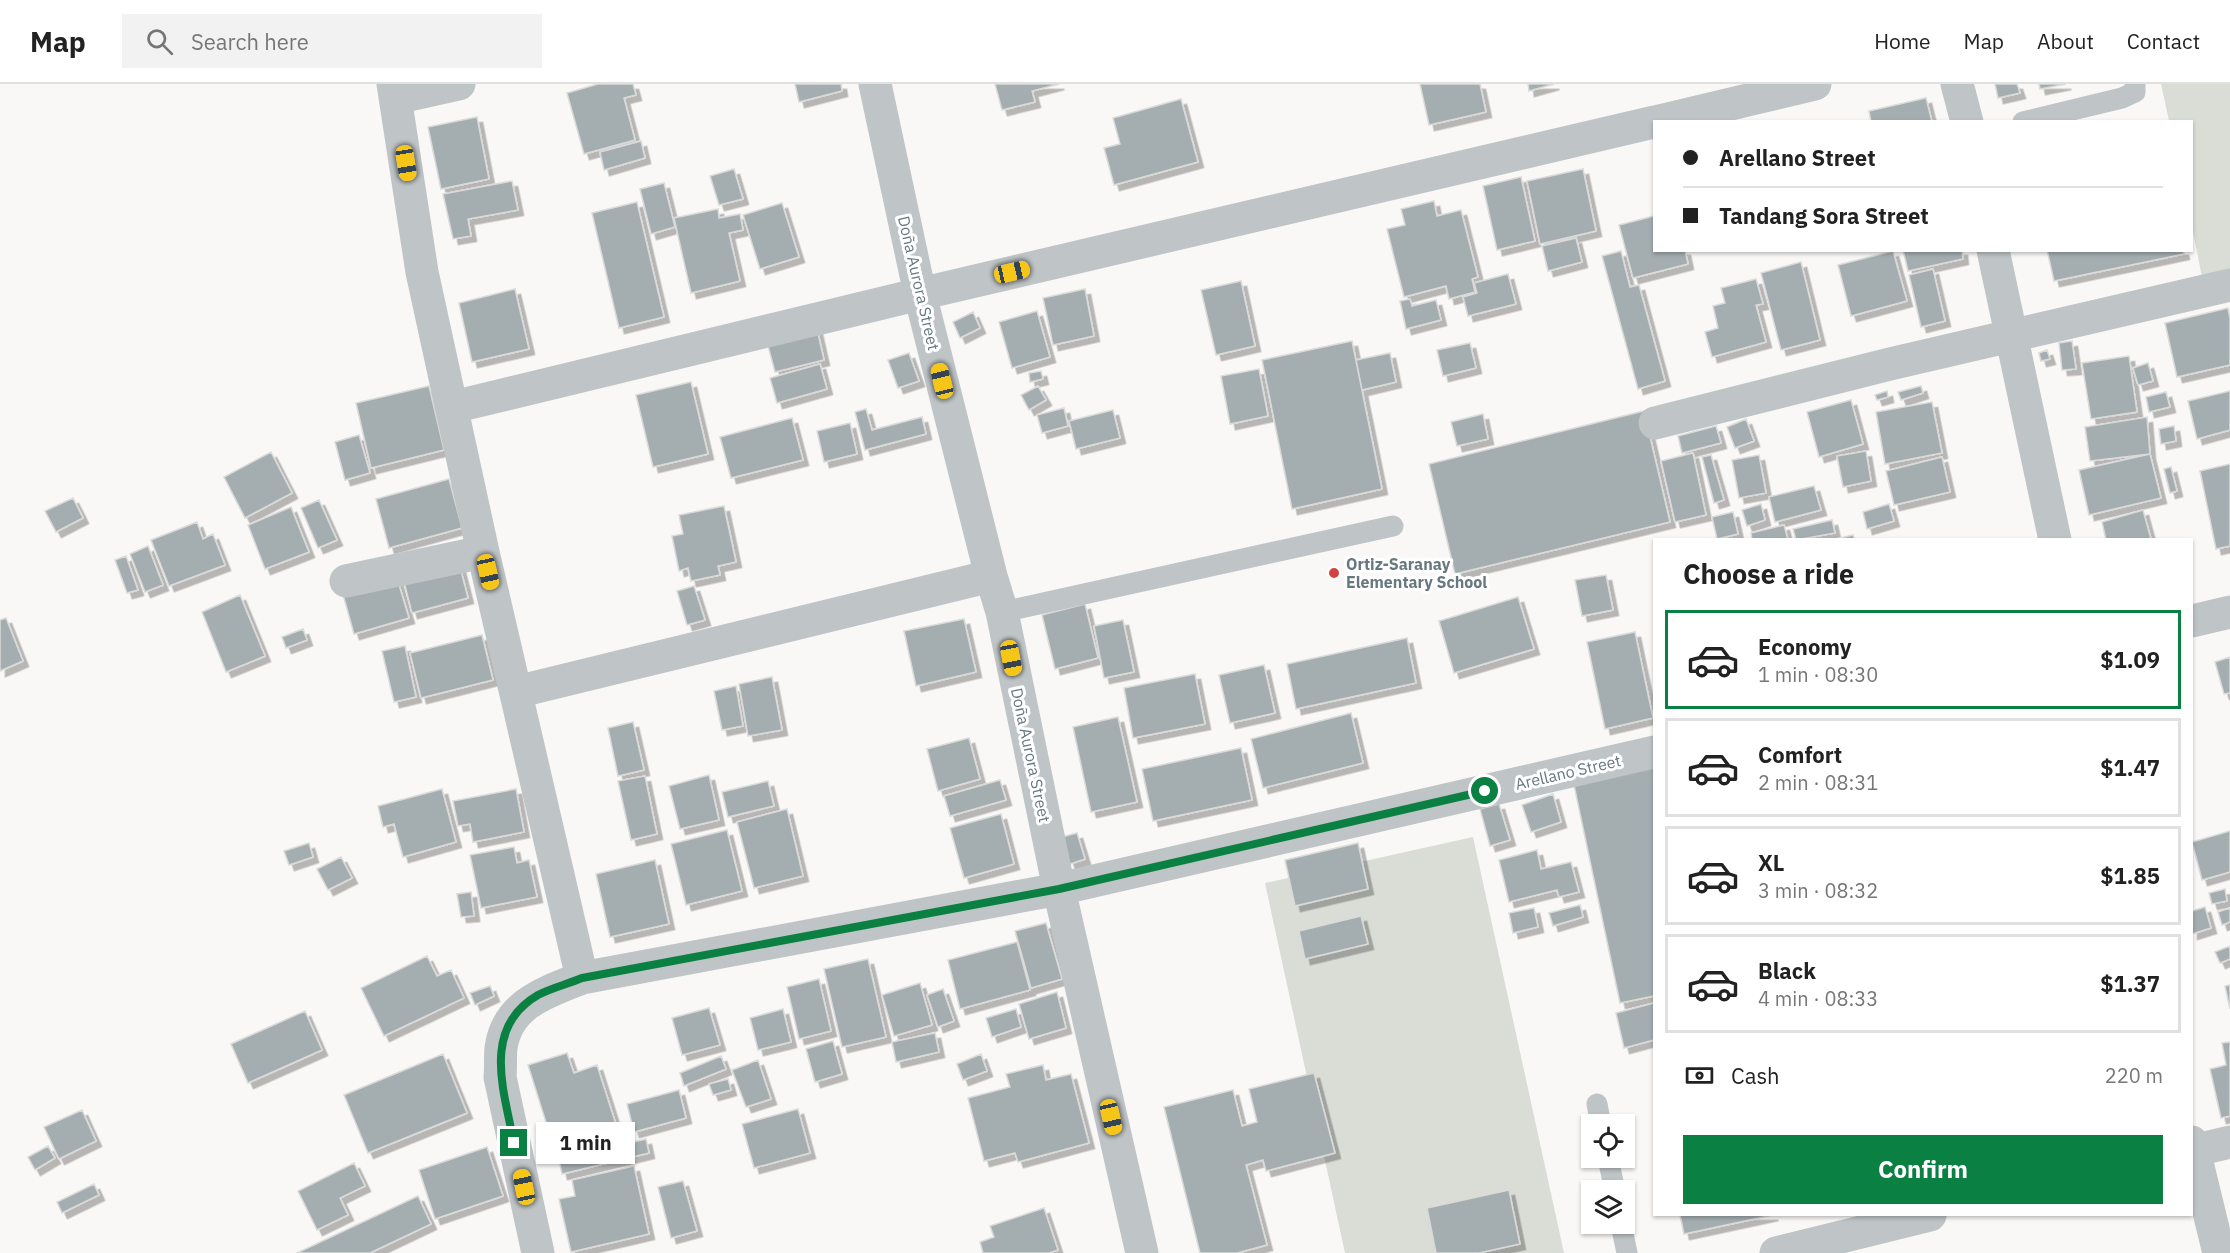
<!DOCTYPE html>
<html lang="en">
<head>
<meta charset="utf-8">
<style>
  :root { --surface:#fff; --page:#f2f2f2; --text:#222; --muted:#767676; --line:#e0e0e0; --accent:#0b8043 }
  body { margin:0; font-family:"IBM Plex Sans",sans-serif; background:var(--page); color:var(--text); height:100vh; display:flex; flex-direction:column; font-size:22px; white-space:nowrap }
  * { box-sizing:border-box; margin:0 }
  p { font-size:20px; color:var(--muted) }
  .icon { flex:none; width:33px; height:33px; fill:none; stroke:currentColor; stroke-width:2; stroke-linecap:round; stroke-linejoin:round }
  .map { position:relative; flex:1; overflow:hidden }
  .sheet { position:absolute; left:1653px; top:454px; width:540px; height:678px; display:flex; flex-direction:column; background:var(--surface); border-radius:0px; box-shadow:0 2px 4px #0004 }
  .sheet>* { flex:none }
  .hud { position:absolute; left:1653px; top:36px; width:540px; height:132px; border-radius:0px; box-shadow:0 2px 4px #0004; display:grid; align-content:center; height:132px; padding:0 30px; background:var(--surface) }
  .fabs { position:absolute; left:1581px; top:1030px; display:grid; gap:12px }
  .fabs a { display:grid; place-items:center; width:54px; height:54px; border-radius:0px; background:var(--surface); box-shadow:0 2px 4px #0004; font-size:30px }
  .end { position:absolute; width:27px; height:27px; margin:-14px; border:8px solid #0b8043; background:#fff; box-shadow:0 0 0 3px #fff }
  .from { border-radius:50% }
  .bubble { position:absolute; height:42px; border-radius:0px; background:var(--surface); box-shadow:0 2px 4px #0004; font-size:20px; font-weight:700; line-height:42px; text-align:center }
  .car { position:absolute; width:18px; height:36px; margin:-18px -9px; border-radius:8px; box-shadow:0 0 4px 2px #0007; background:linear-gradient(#f5c518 24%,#345 0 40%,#f5c518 0 76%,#345 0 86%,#f5c518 0) }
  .hud b { display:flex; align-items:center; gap:21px; height:57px; font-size:22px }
  .hud b+b { border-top:2px solid var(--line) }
  .hud i { width:15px; height:15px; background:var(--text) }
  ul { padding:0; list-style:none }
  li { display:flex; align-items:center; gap:18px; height:99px; margin:0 12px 9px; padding:0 18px; border:3px solid var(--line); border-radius:0px }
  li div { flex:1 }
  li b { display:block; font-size:22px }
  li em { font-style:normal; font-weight:700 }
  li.selected { border-color:var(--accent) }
  li>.icon { width:54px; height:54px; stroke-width:1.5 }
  h2 { padding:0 30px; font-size:27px; line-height:72px }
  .pay { display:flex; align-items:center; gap:15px; height:66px; padding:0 30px; font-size:22px }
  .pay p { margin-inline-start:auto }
  .button { display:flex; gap:12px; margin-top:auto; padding:12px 30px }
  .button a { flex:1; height:69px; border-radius:0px; background:var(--accent); color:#fff; font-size:24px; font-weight:700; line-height:69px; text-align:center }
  header { display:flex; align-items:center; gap:36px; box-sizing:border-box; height:84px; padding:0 30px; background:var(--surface); border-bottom:2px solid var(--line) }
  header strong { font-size:28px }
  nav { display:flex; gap:33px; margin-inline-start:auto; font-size:21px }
  .search { width:420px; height:54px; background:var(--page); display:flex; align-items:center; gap:15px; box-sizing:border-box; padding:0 21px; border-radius:0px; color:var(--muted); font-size:22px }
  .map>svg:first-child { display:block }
  .green { fill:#daddd6 }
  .building { fill:#a4aeb1; stroke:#dadad9; stroke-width:1.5; filter:url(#shadow) }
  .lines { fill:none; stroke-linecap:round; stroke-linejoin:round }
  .lane { stroke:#bfc4c6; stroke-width:21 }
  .street { stroke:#bfc4c6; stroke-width:33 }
  .route { stroke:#0b8043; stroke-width:8 }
  .poi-dot { fill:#ce4442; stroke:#fff; stroke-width:2 }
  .labels { text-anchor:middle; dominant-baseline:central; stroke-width:6; stroke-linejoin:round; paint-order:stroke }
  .street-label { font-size:16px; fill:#67797e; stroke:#fff }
  .poi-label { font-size:16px; font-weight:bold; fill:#67797e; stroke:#fff; text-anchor:start }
</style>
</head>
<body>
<header>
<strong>Map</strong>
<div class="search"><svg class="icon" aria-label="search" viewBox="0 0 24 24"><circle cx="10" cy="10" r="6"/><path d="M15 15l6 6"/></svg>Search here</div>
<nav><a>Home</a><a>Map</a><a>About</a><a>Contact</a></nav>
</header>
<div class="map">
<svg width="2230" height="1169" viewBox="0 0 2230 1169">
  <defs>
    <filter id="shadow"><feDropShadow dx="5.5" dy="5.5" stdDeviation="0" flood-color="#0004"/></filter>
  </defs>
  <rect width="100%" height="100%" fill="#f9f8f7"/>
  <!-- green -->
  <path class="green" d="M2161 0H2230V192L2203 198 2192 143V38L2169 37Z
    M1473 753 1564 1169H1345L1265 799Z"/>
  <!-- building -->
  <path class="building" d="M598 0H633L636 11 624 14 635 56 584 70 567 9Z
    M795 0H841L842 7 799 18Z
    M995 0H1059L1032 7 1035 18 1002 26Z
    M1420 0H1480L1486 28 1429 41Z
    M1528 0H1554L1529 7Z
    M1995 0H2017L2020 9 1998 14Z
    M2039 0H2066L2040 5Z
    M1926 14 1932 38H1871L1869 27Z
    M1181 15 1198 78 1114 101 1104 64 1120 60 1113 34Z
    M477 33 489 95 441 105 428 43Z
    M641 57 645 74 604 86 600 68Z
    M734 85 743 115 719 121 710 92Z
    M1583 85 1596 147 1540 160 1527 97Z
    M1521 93 1535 157 1497 166 1483 102Z
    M512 97 518 126 468 135 471 152 453 155 443 110Z
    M664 99 675 143 651 150 640 105Z
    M1434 117 1437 132 1461 126 1478 193 1472 195 1475 208 1449 215 1446 202 1404 213 1387 145 1405 141 1401 125Z
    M637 118 664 233 619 244 592 129Z
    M782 119 799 173 760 185 743 131Z
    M718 125 719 134 740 130 743 146 729 149 740 197 691 209 674 134Z
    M1654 132V166H1685L1688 180 1633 194 1619 141Z
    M1576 154 1582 178 1548 187 1542 162Z
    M1903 166H1962L1963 175 1908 187Z
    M2047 166H2183L2184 170 2054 197Z
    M1621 167 1630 203 1639 201 1665 297 1638 305 1602 172Z
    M1893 167 1907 217 1851 232 1838 181Z
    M1801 178 1820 256 1781 266 1761 189Z
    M1933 185 1945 237 1921 243 1909 191Z
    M1508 190 1516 220 1468 232 1463 213 1477 209 1474 199Z
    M1756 195 1763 220 1756 221 1766 258 1712 273 1705 248 1718 244 1713 222 1725 219 1721 204Z
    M1241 197 1255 262 1216 271 1201 206Z
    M515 205 529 265 472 278 459 219Z
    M1085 205 1094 252 1053 261 1043 214Z
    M1410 215 1412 222 1436 216 1441 236 1406 245 1400 217Z
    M2228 224 2230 235V281L2177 293 2165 239Z
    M1037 227 1050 273 1012 284 999 238Z
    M973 228 980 244 960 254 953 238Z
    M817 245 824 276 775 288 767 258Z
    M1352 257 1382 405 1292 425 1262 276Z
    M2072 257 2076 285 2062 286 2059 259Z
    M1470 259 1476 284 1443 292 1437 266Z
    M2047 266 2050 275 2041 277 2039 269Z
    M909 269 919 297 898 304 888 276Z
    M1390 269 1396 298 1362 306 1356 276Z
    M2129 272 2137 328 2091 335 2082 279Z
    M2148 279 2153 297 2138 301 2133 284Z
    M820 280 827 305 777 319 770 294Z
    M1259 285 1268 332 1230 340 1221 292Z
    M1041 287 1043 295 1030 298 1029 289Z
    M691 298 708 370 653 383 636 311Z
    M429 302 444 366 371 384 356 319Z
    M1038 302 1046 316 1029 326 1021 311Z
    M1921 302 1923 309 1901 316 1898 308Z
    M1887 307 1888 313 1877 316 1875 311Z
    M2230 307V346L2197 355 2188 317Z
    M2166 308 2170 323 2149 328 2146 313Z
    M1851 316 1863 360 1819 373 1807 328Z
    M1932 318 1942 369 1885 380 1876 328Z
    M1064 324 1068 342 1042 349 1037 331Z
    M866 325 872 346 922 333 926 350 865 366 855 328Z
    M1113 326 1120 354 1076 365 1069 337Z
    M1644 327 1670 438 1455 490 1429 380Z
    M1483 330 1488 355 1457 362 1451 338Z
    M2147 333 2150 370 2090 377 2085 343Z
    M792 334 803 376 731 394 720 353Z
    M1746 335 1754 357 1735 364 1727 343Z
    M850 339 857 370 824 378 817 347Z
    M1716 342 1721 359 1682 369 1678 352Z
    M2174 342 2176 357 2161 360 2159 345Z
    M359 351 370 389 345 396 335 358Z
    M1866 367 1871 397 1843 403 1837 372Z
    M271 368 292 409 245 434 224 393Z
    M1693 369 1706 431 1675 438 1661 377Z
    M2150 370 2161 414 2089 431 2079 386Z
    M1711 371 1724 416 1714 419 1702 373Z
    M1759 371 1766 409 1739 414 1732 376Z
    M1942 373 1950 408 1894 421 1886 387Z
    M2230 380V462L2216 465 2200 387Z
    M2171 383 2177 407 2170 409 2164 385Z
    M449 395 462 444 389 464 376 415Z
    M1814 402 1821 426 1775 438 1769 413Z
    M73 414 83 434 56 448 45 427Z
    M319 416 337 456 318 464 301 424Z
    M1761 420 1765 436 1747 442 1742 426Z
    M1889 420 1894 437 1867 445 1863 428Z
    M724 422 736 478 718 482 720 491 691 497 688 484 679 487 672 452 683 450 679 431Z
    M291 423 309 468 265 485 248 441Z
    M2143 426 2151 455 2106 456 2102 438Z
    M1733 428 1738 450 1717 455 1712 433Z
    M1832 436 1835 449 1796 456 1793 445Z
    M197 438 203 455 213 450 225 481 169 502 151 456Z
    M1784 441 1788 456H1752L1751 449Z
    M1853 451 1855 456H1833Z
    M148 462 163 501 145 508 130 470Z
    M126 472 138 506 127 509 115 476Z
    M459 479 468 514 412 529 403 494Z
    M396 491 409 534 354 550 342 507Z
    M1606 491 1613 526 1582 532 1575 496Z
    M694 502 705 536 687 541 677 507Z
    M240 511 265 572 226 588 202 528Z
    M1518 513 1534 565 1454 589 1439 537Z
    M1085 520 1098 574 1055 585 1042 531Z
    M6 534 23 577 0 587V536Z
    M964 535 976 588 916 602 904 547Z
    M1123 536 1134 588 1104 594 1094 542Z
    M303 545 307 556 286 564 282 553Z
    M1635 548 1653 634 1605 645 1587 558Z
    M482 551 493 596 421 614 410 569Z
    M1407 554 1416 599 1296 625 1287 580Z
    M405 562 416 613 394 618 382 567Z
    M2230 573V609L2224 610 2215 578Z
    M1264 581 1275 629 1230 639 1219 591Z
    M1195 590 1205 640 1133 654 1124 604Z
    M772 593 782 646 748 652 739 600Z
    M736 602 743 642 722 646 714 607Z
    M1351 629 1363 679 1263 704 1251 655Z
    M1118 633 1137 718 1091 728 1073 643Z
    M633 638 644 686 618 692 608 644Z
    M969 654 980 695 938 707 927 665Z
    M1241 664 1252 716 1153 737 1142 685Z
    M1654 683V912L1620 919 1574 701Z
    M709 691 719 736 680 745 669 702Z
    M645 692 657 750 631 756 618 697Z
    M1000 696 1006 716 950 732 944 712Z
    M768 697 774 722 728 733 722 708Z
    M442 705 456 758 403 773 394 740 383 743 378 722Z
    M516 705 524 748 473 758 470 740 458 742 453 717Z
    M1553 710 1561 738 1531 748 1522 721Z
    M1499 720 1510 756 1490 762 1480 725Z
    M787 725 803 792 754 804 737 738Z
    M1001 730 1014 780 964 794 950 744Z
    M727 746 742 807 686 821 671 760Z
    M2230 747V788L2202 796 2192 758Z
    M1077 749 1085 775 1070 780 1062 753Z
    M309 759 313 773 289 781 284 767Z
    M1358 759 1368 805 1295 822 1285 776Z
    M514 763 517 779 529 776 537 813 481 824 470 771Z
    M1537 766 1541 785 1571 778 1579 808 1559 813 1557 806 1509 818 1499 776Z
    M341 773 352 794 328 806 317 785Z
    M655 776 669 840 610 853 596 790Z
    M2225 805 2227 817 2212 820 2209 809Z
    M471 808 474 832 461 833 457 810Z
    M1580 821 1583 833 1553 842 1549 829Z
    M2205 823 2211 844 2192 850V827Z
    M1534 824 1538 843 1513 849 1509 829Z
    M2230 824V838L2222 841 2218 828Z
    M1361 832 1368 860 1305 875 1299 847Z
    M1046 839 1062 895 1031 904 1015 847Z
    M1017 858 1030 906 960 925 948 876Z
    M2230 862V875L2220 879 2215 868Z
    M427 872 437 892 451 886 464 914 384 952 361 904Z
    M868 875 886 953 842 963 824 885Z
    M819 895 831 947 799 955 787 903Z
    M920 899 932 941 894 952 882 911Z
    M2230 901V925L2225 902Z
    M490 902 494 912 475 921 470 909Z
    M943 905 954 937 938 943 927 911Z
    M1057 908 1066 944 1029 955 1019 920Z
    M1654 919V956L1624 964 1616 929Z
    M709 924 720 961 682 971 672 934Z
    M783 925 791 958 758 966 750 934Z
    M1016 925 1021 943 992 953 986 934Z
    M305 927 322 966 248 999 231 960Z
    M935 949 939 968 896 978 892 958Z
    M833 957 842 990 815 998 806 965Z
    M2230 958V1032L2221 1034 2210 985 2226 981 2222 959Z
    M567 969 574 989 597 981 619 1050 556 1070 528 981Z
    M443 970 467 1029 368 1069 344 1011Z
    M981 970 987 987 963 996 957 980Z
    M721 972 726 985 684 1002 680 989Z
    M758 976 771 1015 746 1023 732 986Z
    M1043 981 1046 996 1071 990 1089 1059 1018 1078 1015 1069 984 1077 968 1014 1010 1003 1006 990Z
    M1314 989 1335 1069 1266 1087 1263 1076 1246 1081 1267 1161 1237 1169H1200L1164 1023 1233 1006 1242 1042 1257 1038 1249 1005Z
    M728 995 731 1006 713 1011 709 1000Z
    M679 1006 686 1034 634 1048 627 1020Z
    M798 1025 810 1069 754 1084 742 1040Z
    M82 1026 96 1057 59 1075 44 1043Z
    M646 1055 649 1069 562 1090 559 1076Z
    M48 1062 55 1074 35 1086 28 1073Z
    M487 1063 503 1112 435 1135 419 1086Z
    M354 1079 365 1102 340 1114 348 1131 317 1146 298 1107Z
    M634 1082 649 1150 571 1168 559 1115 575 1112 572 1096Z
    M683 1097 697 1147 671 1154 658 1103Z
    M94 1100 99 1111 62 1129 57 1118Z
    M1509 1106 1520 1160 1479 1169H1436L1427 1124Z
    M418 1112 431 1140 370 1169H297Z
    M1044 1124 1058 1166 1049 1169H983L980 1158 994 1153 990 1142Z
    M1680 1131H1773L1684 1150Z"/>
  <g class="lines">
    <!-- lane -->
    <path class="lane" d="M2023 38 2122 14 2135 8V0
      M1002 528 1393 442
      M1597 1020 1601 1041
      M1608 1074 1615 1107
      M1621 1140 1627 1169"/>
    <!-- street -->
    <path class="street" d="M393 0 422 188 483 468 582 894
      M875 0 920 210 991 492 1002 528 1059 805 1142 1169
      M1957 0 1967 38
      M396 14 459 0
      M1655 38 1815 0
      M1993 166 2055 456
      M453 323 920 210 1654 38
      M1655 339 1890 280 2230 201
      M346 497 483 468
      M2192 537 2230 528
      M516 608 991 492
      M2192 1058 2219 1169
      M2192 1067 2230 1058
      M538 1169 500 993C501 983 500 973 501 964 507 920 546 908 582 894L1059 805 1654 668
      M1776 1169 1930 1131"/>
  </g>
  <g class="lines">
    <!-- route -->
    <path class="route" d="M514 1059C504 1007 481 944 538 911 551 904 568 900 582 894L1059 805 1485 707"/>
  </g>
  <!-- markers -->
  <circle class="poi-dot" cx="1334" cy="489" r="6"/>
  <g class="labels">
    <!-- street labels -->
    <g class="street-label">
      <text transform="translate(919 199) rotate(77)">Doña Aurora Street</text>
      <text transform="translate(1031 671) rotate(78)">Doña Aurora Street</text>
      <text transform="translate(1568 688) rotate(-13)">Arellano Street</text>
    </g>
    <!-- poi labels -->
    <g class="poi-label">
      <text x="1346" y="480">Ortiz-Saranay<tspan x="1346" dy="18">Elementary School</tspan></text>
    </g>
  </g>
</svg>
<div class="fabs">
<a><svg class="icon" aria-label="locate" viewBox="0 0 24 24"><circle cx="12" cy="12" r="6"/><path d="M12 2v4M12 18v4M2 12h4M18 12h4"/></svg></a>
<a><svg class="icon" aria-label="layers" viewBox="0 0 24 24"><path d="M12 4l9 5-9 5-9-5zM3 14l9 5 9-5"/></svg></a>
</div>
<i class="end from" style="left:1485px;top:707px"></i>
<i class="end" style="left:514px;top:1059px"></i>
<div class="bubble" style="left:536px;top:1038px;width:99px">1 min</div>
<i class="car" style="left:406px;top:79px;rotate:171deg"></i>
<i class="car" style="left:1012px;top:188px;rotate:77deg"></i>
<i class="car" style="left:942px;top:297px;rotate:346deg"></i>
<i class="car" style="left:488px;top:488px;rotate:167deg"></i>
<i class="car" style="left:1011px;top:574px;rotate:169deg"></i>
<i class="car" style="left:1111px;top:1033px;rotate:167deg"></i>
<i class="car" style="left:524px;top:1103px;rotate:348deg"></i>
<div class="hud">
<b><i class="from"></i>Arellano Street</b>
<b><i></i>Tandang Sora Street</b>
</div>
<section class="sheet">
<h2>Choose a ride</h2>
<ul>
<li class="selected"><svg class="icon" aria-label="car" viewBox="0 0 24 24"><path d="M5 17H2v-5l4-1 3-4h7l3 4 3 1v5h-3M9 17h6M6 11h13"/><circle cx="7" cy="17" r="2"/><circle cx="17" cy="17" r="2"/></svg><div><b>Economy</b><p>1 min · 08:30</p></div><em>$1.09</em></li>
<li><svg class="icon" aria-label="car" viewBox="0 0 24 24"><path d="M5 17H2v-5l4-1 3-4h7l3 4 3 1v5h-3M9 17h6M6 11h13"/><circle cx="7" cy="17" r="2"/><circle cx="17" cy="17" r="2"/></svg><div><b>Comfort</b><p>2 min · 08:31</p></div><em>$1.47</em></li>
<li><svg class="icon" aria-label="car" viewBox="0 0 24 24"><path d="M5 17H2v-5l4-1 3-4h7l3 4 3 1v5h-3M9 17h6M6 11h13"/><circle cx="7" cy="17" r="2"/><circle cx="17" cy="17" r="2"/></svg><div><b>XL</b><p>3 min · 08:32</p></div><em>$1.85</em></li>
<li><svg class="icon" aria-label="car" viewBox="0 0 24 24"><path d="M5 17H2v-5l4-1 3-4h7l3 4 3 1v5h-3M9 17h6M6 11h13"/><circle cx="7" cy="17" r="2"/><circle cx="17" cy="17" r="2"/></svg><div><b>Black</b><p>4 min · 08:33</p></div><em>$1.37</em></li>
</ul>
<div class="pay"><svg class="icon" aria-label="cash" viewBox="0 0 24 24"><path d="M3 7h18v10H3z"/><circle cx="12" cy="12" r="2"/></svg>Cash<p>220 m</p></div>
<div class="button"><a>Confirm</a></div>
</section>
</div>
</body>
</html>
